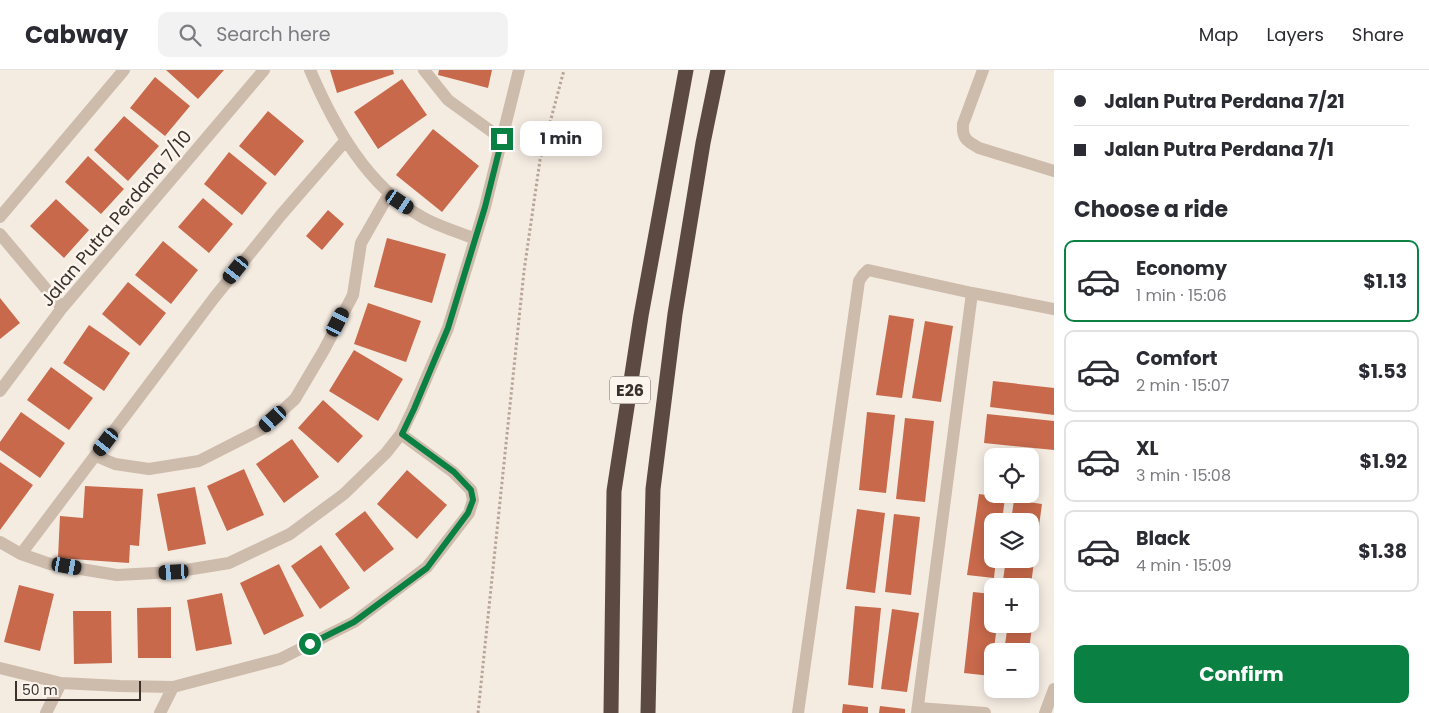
<!DOCTYPE html>
<html lang="en">
<head>
<meta charset="utf-8">
<style>
  :root { --surface:#fff; --page:#f2f2f3; --text:#2b2b33; --muted:#7c7c81; --line:#e1e1e2; --accent:#0b8043 }
  body { margin:0; font-family:Poppins,sans-serif; background:var(--page); color:var(--text); height:100vh; display:flex; flex-direction:column; font-size:19px; white-space:nowrap }
  * { box-sizing:border-box; margin:0 }
  p { font-size:16px; color:var(--muted) }
  .icon { flex:none; width:28px; height:28px; fill:none; stroke:currentColor; stroke-width:2; stroke-linecap:round; stroke-linejoin:round }
  .map { position:relative; flex:1; overflow:hidden }
  .details { display:flex; flex-direction:column; background:var(--surface); width:375px }
  .details>* { flex:none }
  .hud { display:grid; align-content:center; height:110px; padding:0 20px; background:var(--surface) }
  .controls { position:absolute; left:984px; top:378px; display:grid; gap:10px }
  .controls a { display:grid; place-items:center; width:55px; height:55px; border-radius:10px; background:var(--surface); box-shadow:0 2px 12px #0003; font-size:25px }
  .scale { position:absolute; left:15px; bottom:12px; width:126px; box-sizing:border-box; padding-left:5px; border:2px solid #3b302b; border-top:0; font-size:14px; line-height:18px; white-space:nowrap; color:#3b302b; -webkit-text-stroke:4px #fbf5ee; paint-order:stroke }
  .end { position:absolute; width:22px; height:22px; margin:-11px; border:6px solid #0b8043; background:#fff; box-shadow:0 0 0 2px #fff }
  .from { border-radius:50% }
  .bubble { position:absolute; height:35px; border-radius:10px; background:var(--surface); box-shadow:0 2px 12px #0003; font-size:16px; font-weight:700; line-height:35px; text-align:center }
  .car { position:absolute; width:15px; height:30px; margin:-15px -8px; border-radius:6px; box-shadow:0 0 4px 1px #0007; background:linear-gradient(#222 24%,#8ab4d8 0 40%,#222 0 76%,#8ab4d8 0 86%,#222 0) }
  .hud b { display:flex; align-items:center; gap:18px; height:48px; font-size:19px }
  .hud b+b { border-top:1px solid var(--line) }
  .hud i { width:12px; height:12px; background:var(--text) }
  ul { padding:0; list-style:none }
  li { display:flex; align-items:center; gap:15px; height:82px; margin:0 10px 8px; padding:0 10px; border:2px solid var(--line); border-radius:10px }
  li div { flex:1 }
  li b { display:block; font-size:19px }
  li em { font-style:normal; font-weight:700 }
  li.on { border-color:var(--accent) }
  li>.icon { width:45px; height:45px; stroke-width:1.5 }
  h2 { padding:0 20px; font-size:22px; line-height:60px }
  .action { display:flex; gap:10px; margin-top:auto; padding:10px 20px }
  .action a { flex:1; height:58px; border-radius:10px; background:var(--accent); color:#fff; font-size:20px; font-weight:700; line-height:58px; text-align:center }
  header { display:flex; align-items:center; gap:30px; box-sizing:border-box; height:70px; padding:0 25px; background:var(--surface); border-bottom:1px solid var(--line) }
  header strong { font-size:24px }
  nav { display:flex; gap:28px; margin-inline-start:auto; font-size:18px }
  .search { width:350px; height:45px; background:var(--page); display:flex; align-items:center; gap:12px; box-sizing:border-box; padding:0 18px; border-radius:10px; color:var(--muted); font-size:19px }
  main { display:flex; flex:1; min-height:0 }
  .map>svg:first-child { display:block }
  .building { fill:#c8694b }
  .lines { fill:none; stroke-linecap:round; stroke-linejoin:round }
  .path { stroke:#b9a596; stroke-width:3; stroke-dasharray:2.5 2.5; stroke-linecap:butt }
  .street { stroke:#cdbbac; stroke-width:12 }
  .highway { stroke:#5c4a42; stroke-width:15 }
  .route { stroke:#0b8043; stroke-width:6 }
  .labels { text-anchor:middle; dominant-baseline:central; stroke-width:5; stroke-linejoin:round; paint-order:stroke }
  .shield { fill:#fbf5ee; stroke:#756b66; stroke-width:1 }
  .shield-label { font-size:16px; font-weight:bold; fill:#3b302b }
  .street-label { font-size:18px; fill:#3b302b; stroke:#fbf5ee }
</style>
</head>
<body>
<header>
<strong>Cabway</strong>
<div class="search"><svg class="icon" aria-label="search" viewBox="0 0 24 24"><circle cx="10" cy="10" r="6"/><path d="M15 15l6 6"/></svg>Search here</div>
<nav><a>Map</a><a>Layers</a><a>Share</a></nav>
</header>
<main>
<div class="map">
<svg width="1054" height="643" viewBox="0 0 1054 643">
  <rect width="100%" height="100%" fill="#f4ebe1"/>
  <!-- building -->
  <path class="building" d="M166 0H224L198 29Z
    M330 0H393L394 4 337 23Z
    M439 0H492L488 18 438 5Z
    M155 7 190 36 165 66 130 38Z
    M402 9 427 45 378 79 354 42Z
    M268 41 304 71 275 106 239 76Z
    M124 46 159 76 128 111 94 80Z
    M433 59 479 96 442 142 396 105Z
    M229 82 267 113 242 145 204 114Z
    M88 86 124 119 101 144 65 112Z
    M203 128 233 154 209 183 178 157Z
    M56 129 89 160 64 188 30 156Z
    M328 140 344 154 322 180 306 166Z
    M387 168 446 184 432 233 374 217Z
    M163 171 198 200 171 234 135 205Z
    M128 212 166 243 140 276 102 244Z
    M0 228 20 253 0 269Z
    M368 233 421 251 406 292 354 274Z
    M889 245 914 249 902 328 876 325Z
    M925 251 953 256 941 332 912 328Z
    M89 255 130 283 104 321 63 293Z
    M354 280 403 309 378 351 329 321Z
    M51 297 93 328 69 360 27 330Z
    M993 311 1054 318V345L990 337Z
    M323 330 363 366 338 393 298 358Z
    M21 342 65 373 40 408 0 380V372Z
    M867 342 895 345 886 423 859 420Z
    M987 344 1054 351V380L984 373Z
    M905 348 934 351 925 432 896 429Z
    M292 369 319 407 284 433 256 394Z
    M0 392 33 415 0 460Z
    M244 399 264 445 227 461 207 416Z
    M407 400 447 435 417 469 377 434Z
    M85 416 143 419 139 476 130 475 129 493 58 488 60 446 83 448Z
    M195 417 206 474 168 481 157 424Z
    M979 424 1005 428 1002 451H992V489H996L994 508 967 505Z
    M1014 430 1042 434 1031 514 1003 510 1006 489H1030V451H1011Z
    M857 439 885 443 875 523 846 519Z
    M365 441 394 479 364 502 335 464Z
    M894 444 920 447 911 525 885 522Z
    M321 475 350 518 320 539 291 496Z
    M279 494 304 546 264 565 240 513Z
    M19 515 54 524 40 581 4 572Z
    M973 522 992 524V554H997L991 606 964 603Z
    M222 523 232 574 196 581 187 530Z
    M1030 531H1035L1029 581H1004L1008 554H1030Z
    M855 536 881 538 873 618 848 615Z
    M171 537V588H138L137 538Z
    M892 539 919 543 907 622 881 619Z
    M73 541H111L112 593 74 594Z
    M843 634 868 637V643H842Z
    M880 636 905 639V643H879Z"/>
  <g class="lines">
    <!-- path -->
    <path class="path" d="M478 643 524 201 540 90 564 0"/>
    <!-- street -->
    <path class="street" d="M310 0C334 56 367 116 422 147 438 156 458 162 475 169
      M424 0 448 30 502 69
      M983 0 963 54C962 69 967 71 979 78L1054 101
      M0 147 124 0
      M0 164 62 238
      M0 321 62 238 264 0
      M96 386 115 394 149 399 199 391 262 359 295 329 324 280 353 225 361 173 389 124
      M0 472 21 484 50 494 117 505 174 502 229 493 290 464 344 424 386 383 401 364 413 339 448 258 485 137 519 0
      M21 484 214 228 281 145 346 70
      M0 598 61 613 120 616 173 617 280 589 354 552 427 497 469 443 473 430 471 420 453 402 401 364
      M918 638 985 643
      M46 643 61 613
      M160 643 173 617
      M798 643 859 211 863 205 868 200 972 223 1054 239
      M917 643 972 223
      M1045 643 1054 619"/>
    <!-- highway -->
    <path class="highway" d="M611 643 614 421 641 246 686 0
      M648 643 653 419 675 244 703 73 718 0"/>
  </g>
  <g class="lines">
    <!-- route -->
    <path class="route" d="M310 574 354 552 427 498 468 443 473 430 471 420 454 402 402 364 414 339 448 258 485 137 502 69"/>
  </g>
  <g class="labels">
    <!-- shield labels -->
    <rect class="shield" x="610" y="306.5" width="40" height="27" rx="4"/>
    <g class="shield-label">
      <text x="630" y="320">E26</text>
    </g>
    <!-- street labels -->
    <g class="street-label">
      <text transform="translate(116 148) rotate(-50)">Jalan Putra Perdana 7/10</text>
    </g>
  </g>
</svg>
<div class="controls">
<a><svg class="icon" aria-label="locate" viewBox="0 0 24 24"><circle cx="12" cy="12" r="6"/><path d="M12 2v4M12 18v4M2 12h4M18 12h4"/></svg></a>
<a><svg class="icon" aria-label="layers" viewBox="0 0 24 24"><path d="M12 4l9 5-9 5-9-5zM3 14l9 5 9-5"/></svg></a>
<a>+</a>
<a>−</a>
</div>
<div class="scale">50 m</div>
<i class="end from" style="left:310px;top:574px"></i>
<i class="end" style="left:502px;top:69px"></i>
<div class="bubble" style="left:520px;top:51px;width:82px">1 min</div>
<i class="car" style="left:400px;top:132px;rotate:124deg"></i>
<i class="car" style="left:236px;top:200px;rotate:219deg"></i>
<i class="car" style="left:338px;top:252px;rotate:27deg"></i>
<i class="car" style="left:273px;top:349px;rotate:228deg"></i>
<i class="car" style="left:106px;top:372px;rotate:217deg"></i>
<i class="car" style="left:67px;top:496px;rotate:100deg"></i>
<i class="car" style="left:174px;top:502px;rotate:267deg"></i>
</div>
<section class="details">
<div class="hud">
<b><i class="from"></i>Jalan Putra Perdana 7/21</b>
<b><i></i>Jalan Putra Perdana 7/1</b>
</div>
<h2>Choose a ride</h2>
<ul>
<li class="on"><svg class="icon" aria-label="car" viewBox="0 0 24 24"><path d="M5 17H2v-5l4-1 3-4h7l3 4 3 1v5h-3M9 17h6M6 11h13"/><circle cx="7" cy="17" r="2"/><circle cx="17" cy="17" r="2"/></svg><div><b>Economy</b><p>1 min · 15:06</p></div><em>$1.13</em></li>
<li><svg class="icon" aria-label="car" viewBox="0 0 24 24"><path d="M5 17H2v-5l4-1 3-4h7l3 4 3 1v5h-3M9 17h6M6 11h13"/><circle cx="7" cy="17" r="2"/><circle cx="17" cy="17" r="2"/></svg><div><b>Comfort</b><p>2 min · 15:07</p></div><em>$1.53</em></li>
<li><svg class="icon" aria-label="car" viewBox="0 0 24 24"><path d="M5 17H2v-5l4-1 3-4h7l3 4 3 1v5h-3M9 17h6M6 11h13"/><circle cx="7" cy="17" r="2"/><circle cx="17" cy="17" r="2"/></svg><div><b>XL</b><p>3 min · 15:08</p></div><em>$1.92</em></li>
<li><svg class="icon" aria-label="car" viewBox="0 0 24 24"><path d="M5 17H2v-5l4-1 3-4h7l3 4 3 1v5h-3M9 17h6M6 11h13"/><circle cx="7" cy="17" r="2"/><circle cx="17" cy="17" r="2"/></svg><div><b>Black</b><p>4 min · 15:09</p></div><em>$1.38</em></li>
</ul>
<div class="action"><a>Confirm</a></div>
</section>
</main>
</body>
</html>
